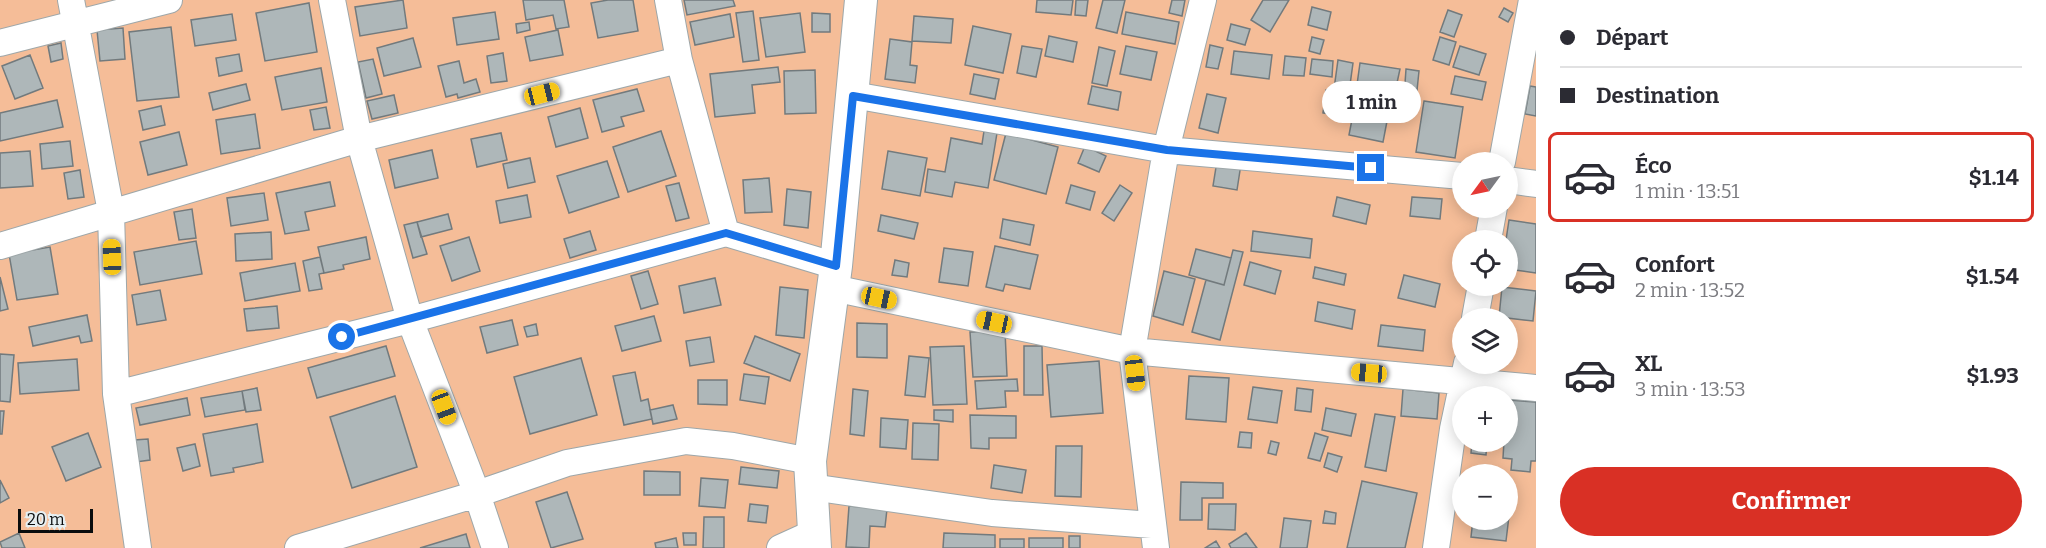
<!DOCTYPE html>
<html lang="fr">
<head>
<meta charset="utf-8">
<style>
  :root { --surface:#fff; --page:#f2f2f3; --text:#2b2b33; --muted:#7c7c81; --line:#e1e1e2; --accent:#d93025 }
  body { margin:0; font-family:Bitter,serif; background:var(--page); color:var(--text); height:100vh; display:flex; flex-direction:column; font-size:22px; white-space:nowrap }
  * { box-sizing:border-box; margin:0 }
  p { font-size:20px; color:var(--muted) }
  .icon { flex:none; width:33px; height:33px; fill:none; stroke:currentColor; stroke-width:2; stroke-linecap:round; stroke-linejoin:round }
  .map { position:relative; flex:1; overflow:hidden }
  .drawer { display:flex; flex-direction:column; background:var(--surface); width:510px }
  .drawer>* { flex:none }
  .hud { display:grid; align-content:center; height:132px; padding:0 24px; background:var(--surface) }
  .needle { width:39px; rotate:237deg }
  .buttons { position:absolute; left:1452px; top:152px; display:grid; gap:12px }
  .buttons a { display:grid; place-items:center; width:66px; height:66px; border-radius:50%; background:var(--surface); box-shadow:0 3px 15px #0003; font-size:30px }
  .scale { position:absolute; left:18px; bottom:15px; width:75px; box-sizing:border-box; padding-left:6px; border:3px solid #090c0d; border-top:0; font-size:16px; line-height:21px; white-space:nowrap; color:#090c0d; -webkit-text-stroke:4px #e6eff2; paint-order:stroke }
  .end { position:absolute; width:27px; height:27px; margin:-14px; border:8px solid #1a73e8; background:#fff; box-shadow:0 0 0 3px #fff }
  .from { border-radius:50% }
  .bubble { position:absolute; height:42px; border-radius:21px; background:var(--surface); box-shadow:0 3px 15px #0003; font-size:20px; font-weight:700; line-height:42px; text-align:center }
  .car { position:absolute; width:18px; height:36px; margin:-18px -9px; border-radius:8px; box-shadow:0 0 4px 2px #0007; background:linear-gradient(#f5c518 24%,#345 0 40%,#f5c518 0 76%,#345 0 86%,#f5c518 0) }
  .hud b { display:flex; align-items:center; gap:21px; height:57px; font-size:22px }
  .hud b+b { border-top:2px solid var(--line) }
  .hud i { width:15px; height:15px; background:var(--text) }
  ul { padding:0; list-style:none }
  li { display:flex; align-items:center; gap:18px; height:90px; margin:0 12px 9px; padding:0 12px; border:3px solid transparent; border-radius:9px }
  li div { flex:1 }
  li b { display:block; font-size:22px }
  li em { font-style:normal; font-weight:700 }
  li.selected { border-color:var(--accent) }
  li>.icon { width:54px; height:54px; stroke-width:1.5 }
  .cta { display:flex; gap:12px; margin-top:auto; padding:12px 24px }
  .cta a { flex:1; height:69px; border-radius:36px; background:var(--accent); color:#fff; font-size:24px; font-weight:700; line-height:69px; text-align:center }
  main { display:flex; flex:1; min-height:0 }
  .map>svg:first-child { display:block }
  .park { fill:#f5bd98; fill-rule:evenodd }
  .building { fill:#aeb7b9; stroke:#727a7d; stroke-width:1.5 }
  .lines { fill:none; stroke-linecap:round; stroke-linejoin:round }
  .minor-casing { stroke:#9ea7a9; stroke-width:28 }
  .tertiary-casing { stroke:#9ea7a9; stroke-width:34 }
  .minor { stroke:#fff; stroke-width:26 }
  .tertiary { stroke:#fff; stroke-width:32 }
  .route { stroke:#1a73e8; stroke-width:8 }
</style>
</head>
<body>
<main>
<div class="map">
<svg width="1536" height="548" viewBox="0 0 1536 548">
  <rect width="100%" height="100%" fill="#d9e2e4"/>
  <!-- park -->
  <path class="park" d="M0 0H1536V548H0ZM1462 162H1508V207H1462ZM1462 240H1508V285H1462ZM1462 318H1508V363H1462ZM1462 396H1508V441H1462ZM1462 474H1508V519H1462Z"/>
  <!-- building -->
  <path class="building" d="M403 0 407 28 360 36 355 7Z
    M523 0H564L569 27 556 29 553 15 526 20Z
    M608 0H633L638 31 598 38 591 3Z
    M684 0H733L735 6 687 15Z
    M1037 0H1073L1071 15 1036 12Z
    M1076 0H1088L1086 16 1075 15Z
    M1103 0H1125L1117 33 1096 28Z
    M1172 0H1185L1182 16 1169 13Z
    M1263 0H1289L1270 32 1251 20Z
    M309 3 317 52 265 61 256 13Z
    M1312 7 1331 12 1327 30 1308 25Z
    M1504 8 1513 13 1508 22 1499 17Z
    M1448 10 1462 15 1454 37 1440 32Z
    M753 11 759 60 743 62 736 13Z
    M495 12 499 39 457 45 453 18Z
    M1126 12 1179 22 1175 44 1122 34Z
    M800 13 805 52 766 57 760 18Z
    M812 13 830 14V32H812Z
    M232 14 236 40 195 46 191 20Z
    M730 14 734 37 695 45 690 22Z
    M914 16 953 19 951 43 912 41Z
    M529 22 530 30 517 33 516 24Z
    M1231 24 1250 29 1245 45 1227 40Z
    M973 26 1011 34 1003 73 965 65Z
    M171 27 179 97 137 101 129 32Z
    M123 28 125 59 100 61 97 30Z
    M558 30 563 55 530 61 525 37Z
    M1049 36 1077 42 1073 62 1045 56Z
    M1312 37 1324 40 1320 54 1309 51Z
    M1440 37 1456 42 1449 65 1433 60Z
    M413 38 421 67 384 76 377 48Z
    M890 39 912 42 910 65 917 66 915 83 885 79Z
    M61 43 63 59 51 62 48 46Z
    M1210 45 1223 48 1218 69 1206 67Z
    M1022 46 1042 49 1036 77 1017 73Z
    M1126 46 1157 52 1151 80 1120 74Z
    M1460 46 1486 54 1479 75 1453 67Z
    M1099 47 1115 51 1107 86 1092 83Z
    M1234 51 1272 55 1269 79 1231 74Z
    M503 53 507 81 491 83 487 56Z
    M239 54 242 71 219 76 216 58Z
    M30 55 43 88 15 99 2 66Z
    M1285 56 1306 58 1304 76 1283 75Z
    M373 59 382 94 366 98 358 62Z
    M1312 59 1333 61 1332 77 1310 74Z
    M1338 60 1353 63 1349 92 1334 89Z
    M459 61 464 83 476 79 480 92 458 98 457 94 446 97 438 66Z
    M1360 63 1400 69 1397 83 1390 82 1388 98 1379 96 1378 103 1355 99Z
    M778 67 780 82 752 85 755 113 715 117 710 74Z
    M321 68 327 102 282 110 275 77Z
    M1406 69 1419 71 1416 100 1404 98Z
    M815 70 816 113 785 114 784 71Z
    M974 74 999 79 995 99 970 94Z
    M1455 76 1486 82 1482 100 1451 94Z
    M246 84 250 100 213 110 209 93Z
    M1092 86 1121 92 1118 110 1088 104Z
    M1530 86 1536 87V116L1525 114Z
    M637 89 644 111 621 117 624 126 602 132 593 100Z
    M1326 90 1343 93 1340 116 1323 113Z
    M1207 94 1226 98 1218 133 1199 128Z
    M394 95 398 113 372 119 367 101Z
    M57 100 63 127 0 141V113Z
    M1424 101 1463 107 1455 158 1416 152Z
    M161 106 165 125 143 130 139 111Z
    M326 107 330 128 314 130 310 110Z
    M580 108 588 138 556 147 548 117Z
    M1354 109 1388 116 1383 142 1349 135Z
    M255 114 260 148 221 154 216 120Z
    M661 131 676 176 628 192 613 147Z
    M984 131 997 133 988 188 955 182 952 197 925 192 928 169 945 172 951 138 982 144Z
    M179 132 187 165 148 175 140 142Z
    M501 133 507 160 477 167 471 139Z
    M1006 133 1058 147 1046 194 994 180Z
    M70 141 73 166 42 169 40 144Z
    M1085 146 1106 156 1099 172 1078 163Z
    M432 150 438 178 395 188 389 160Z
    M30 151 33 186 0 188V153Z
    M888 151 927 158 920 196 882 189Z
    M530 158 535 182 508 188 503 164Z
    M607 161 619 197 569 213 557 176Z
    M1217 161 1241 164 1237 190 1213 186Z
    M80 170 84 197 68 199 64 173Z
    M769 178 772 212 745 213 743 180Z
    M330 182 335 206 305 212 309 230 285 234 276 193Z
    M679 183 689 218 676 221 666 186Z
    M1071 185 1095 192 1090 210 1066 203Z
    M1120 185 1132 193 1114 221 1102 213Z
    M787 189 811 192 808 228 784 225Z
    M264 193 268 220 231 226 227 198Z
    M527 195 531 217 500 223 496 201Z
    M1337 197 1370 205 1366 224 1333 216Z
    M1412 197 1442 199 1440 219 1410 216Z
    M192 209 196 238 179 240 174 212Z
    M448 214 452 229 421 237 417 222Z
    M881 215 918 223 914 239 878 231Z
    M1003 219 1034 225 1030 245 1000 238Z
    M1509 220 1536 224V273L1508 269 1506 240Z
    M417 222 427 254 413 258 404 225Z
    M590 231 596 250 570 258 564 239Z
    M1253 231 1312 239 1310 258 1251 251Z
    M271 232 272 259 236 261 235 234Z
    M366 237 370 259 343 265 344 269 324 273 318 247Z
    M469 237 480 271 452 281 440 246Z
    M196 241 202 274 140 285 134 252Z
    M995 246 1038 255 1030 289 1005 284 1003 291 986 287Z
    M50 247 58 294 17 300 9 254Z
    M944 248 973 252 968 286 939 282Z
    M1196 249 1231 258 1224 285 1189 275Z
    M1233 250 1243 252 1220 340 1192 332 1206 280 1224 285Z
    M320 257 324 273 319 274 322 289 309 291 303 261Z
    M895 260 909 263 907 277 892 275Z
    M1250 262 1281 271 1275 294 1244 285Z
    M295 263 300 291 245 301 240 273Z
    M1315 267 1346 274 1344 285 1313 278Z
    M648 271 658 304 641 309 631 276Z
    M1164 271 1195 279 1183 325 1153 316Z
    M1404 275 1440 284 1435 307 1398 298Z
    M0 277 8 309 0 311Z
    M715 278 721 305 684 313 679 286Z
    M780 287 808 290 804 338 776 335Z
    M1502 287 1536 291 1533 321 1499 317Z
    M160 290 166 320 137 325 132 295Z
    M1318 302 1355 310 1352 329 1315 321Z
    M277 306 279 328 247 331 244 309Z
    M87 315 92 341 81 343 79 336 33 346 29 327Z
    M654 316 661 341 622 351 615 326Z
    M512 320 518 345 487 353 480 327Z
    M857 323 887 324V358L857 357Z
    M536 324 538 335 527 337 524 327Z
    M1381 325 1425 330 1423 351 1378 346Z
    M1005 331 1007 376 973 377 970 332Z
    M755 336 800 354 790 381 744 363Z
    M710 337 714 362 690 366 686 341Z
    M386 346 395 376 317 398 308 368Z
    M964 346 967 404 933 405 930 347Z
    M1024 346H1042L1043 395H1024Z
    M0 354 14 355 10 402 0 401Z
    M909 356 929 358 925 397 905 395Z
    M581 358 597 415 530 434 514 377Z
    M77 359 79 390 20 394 18 363Z
    M1099 361 1103 413 1051 417 1047 365Z
    M635 372 641 401 648 399 652 419 624 425 613 376Z
    M744 374 769 377 765 404 740 400Z
    M1189 376 1229 378 1226 422 1186 419Z
    M1017 379 1018 391H1005L1006 407 977 409 975 381Z
    M698 380H727V405L698 404Z
    M1253 387 1282 391 1277 423 1248 419Z
    M257 388 261 410 246 412 242 391Z
    M1297 388 1313 390 1311 412 1295 410Z
    M853 389 868 391 864 436 850 434Z
    M1403 389 1439 393 1437 419 1401 416Z
    M242 391 245 410 205 417 201 398Z
    M395 396 417 467 352 488 330 417Z
    M187 398 190 415 140 425 136 408Z
    M1508 400 1536 402V461H1531L1530 472 1511 470 1512 459 1503 458 1504 441H1508Z
    M673 405 677 419 653 424 650 410Z
    M1326 408 1356 414 1351 436 1322 430Z
    M934 410H953V422L934 420Z
    M0 411H4L2 434H0Z
    M1375 414 1395 417 1386 471 1365 467Z
    M970 415 1016 416V438H989V449L971 448Z
    M881 418 908 420 906 449 880 447Z
    M913 423 939 424 938 460 912 459Z
    M257 424 263 462 233 468 234 472 211 476 203 434Z
    M1240 432 1252 433 1251 448 1238 447Z
    M88 433 101 467 66 481 52 447Z
    M1315 433 1328 437 1320 461 1308 458Z
    M148 439 150 460 136 462 134 440Z
    M1271 441 1279 443 1276 455 1268 453Z
    M1472 441H1487L1486 455 1471 453Z
    M195 444 200 466 183 471 177 448Z
    M1056 446H1082L1081 497 1055 496Z
    M1328 453 1342 457 1337 472 1324 467Z
    M994 465 1026 470 1022 493 991 488Z
    M741 467 779 471 777 488 739 484Z
    M644 471 680 472V495H644Z
    M701 478 728 480 725 508 699 506Z
    M0 480 9 498 0 503Z
    M1362 481 1417 493 1405 548H1347Z
    M1181 482 1223 483V498H1202V520H1180Z
    M567 492 583 539 551 548 536 502Z
    M750 504 768 506 766 523 748 521Z
    M1209 504H1236L1235 530 1208 529Z
    M849 506 887 509 885 527 870 526 869 548 846 547Z
    M1325 511 1336 513 1335 524 1323 523Z
    M1508 516H1509L1506 541 1471 537 1473 519H1508Z
    M704 517H724V548H703Z
    M1284 518 1311 521 1307 548H1280Z
    M19 533 25 548H2L0 542Z
    M683 533H696V545H684Z
    M944 533 995 535V548H943Z
    M1246 533 1257 548H1231L1229 544Z
    M466 534 470 548H420Z
    M1069 536H1080V548H1069Z
    M676 538 678 548H656L655 543Z
    M1029 538H1063V548H1029Z
    M1000 539H1024V548H1000Z
    M1216 541 1220 548H1205Z"/>
  <g class="lines">
    <!-- minor casing -->
    <g class="minor-casing">
      <path id="minor" d="M71 0 111 212 116 394 138 548
        M332 0 359 139 410 320 477 494 495 548
        M668 0 679 60 726 233
        M0 43 169 0
        M853 95 1166 150 1462 176
        M1502 162 1532 0
        M1508 180 1536 184
        M1488 240 1494 207
        M0 246 359 139 679 60
        M833 288 1132 351 1536 388
        M1475 318 1481 285
        M116 394 410 320 726 233 836 266
        M811 487 992 513 1152 525
        M298 548 477 494 567 463 686 441 733 446 810 461
        M780 548 813 533
        M1156 548 1132 351 1166 150 1203 0
        M1436 548 1453 429 1467 363"/>
    </g>
    <!-- tertiary casing -->
    <g class="tertiary-casing">
      <path id="tertiary" d="M815 548 810 461 836 266 861 0"/>
    </g>
    <!-- minor -->
    <use href="#minor" class="minor"/>
    <!-- tertiary -->
    <use href="#tertiary" class="tertiary"/>
  </g>
  <g class="lines">
    <!-- route -->
    <path class="route" d="M342 337 726 233 836 266 853 96 1167 150 1371 168"/>
  </g>
</svg>
<div class="buttons">
<a><svg class="needle" viewBox="-14 -14 28 28"><path d="M0-13l5 13h-10z" fill="#e53935"/><path d="M0 13l5-13h-10z" fill="#7c7c81"/></svg></a>
<a><svg class="icon" aria-label="locate" viewBox="0 0 24 24"><circle cx="12" cy="12" r="6"/><path d="M12 2v4M12 18v4M2 12h4M18 12h4"/></svg></a>
<a><svg class="icon" aria-label="layers" viewBox="0 0 24 24"><path d="M12 4l9 5-9 5-9-5zM3 14l9 5 9-5"/></svg></a>
<a>+</a>
<a>−</a>
</div>
<div class="scale">20 m</div>
<i class="end from" style="left:342px;top:337px"></i>
<i class="end" style="left:1371px;top:168px"></i>
<div class="bubble" style="left:1322px;top:81px;width:99px">1 min</div>
<i class="car" style="left:542px;top:94px;rotate:76deg"></i>
<i class="car" style="left:112px;top:257px;rotate:358deg"></i>
<i class="car" style="left:879px;top:298px;rotate:102deg"></i>
<i class="car" style="left:994px;top:322px;rotate:282deg"></i>
<i class="car" style="left:1135px;top:373px;rotate:173deg"></i>
<i class="car" style="left:1369px;top:373px;rotate:275deg"></i>
<i class="car" style="left:444px;top:407px;rotate:159deg"></i>
</div>
<section class="drawer">
<div class="hud">
<b><i class="from"></i>Départ</b>
<b><i></i>Destination</b>
</div>
<ul>
<li class="selected"><svg class="icon" aria-label="car" viewBox="0 0 24 24"><path d="M5 17H2v-5l4-1 3-4h7l3 4 3 1v5h-3M9 17h6M6 11h13"/><circle cx="7" cy="17" r="2"/><circle cx="17" cy="17" r="2"/></svg><div><b>Éco</b><p>1 min · 13:51</p></div><em>$1.14</em></li>
<li><svg class="icon" aria-label="car" viewBox="0 0 24 24"><path d="M5 17H2v-5l4-1 3-4h7l3 4 3 1v5h-3M9 17h6M6 11h13"/><circle cx="7" cy="17" r="2"/><circle cx="17" cy="17" r="2"/></svg><div><b>Confort</b><p>2 min · 13:52</p></div><em>$1.54</em></li>
<li><svg class="icon" aria-label="car" viewBox="0 0 24 24"><path d="M5 17H2v-5l4-1 3-4h7l3 4 3 1v5h-3M9 17h6M6 11h13"/><circle cx="7" cy="17" r="2"/><circle cx="17" cy="17" r="2"/></svg><div><b>XL</b><p>3 min · 13:53</p></div><em>$1.93</em></li>
</ul>
<div class="cta"><a>Confirmer</a></div>
</section>
</main>
</body>
</html>
